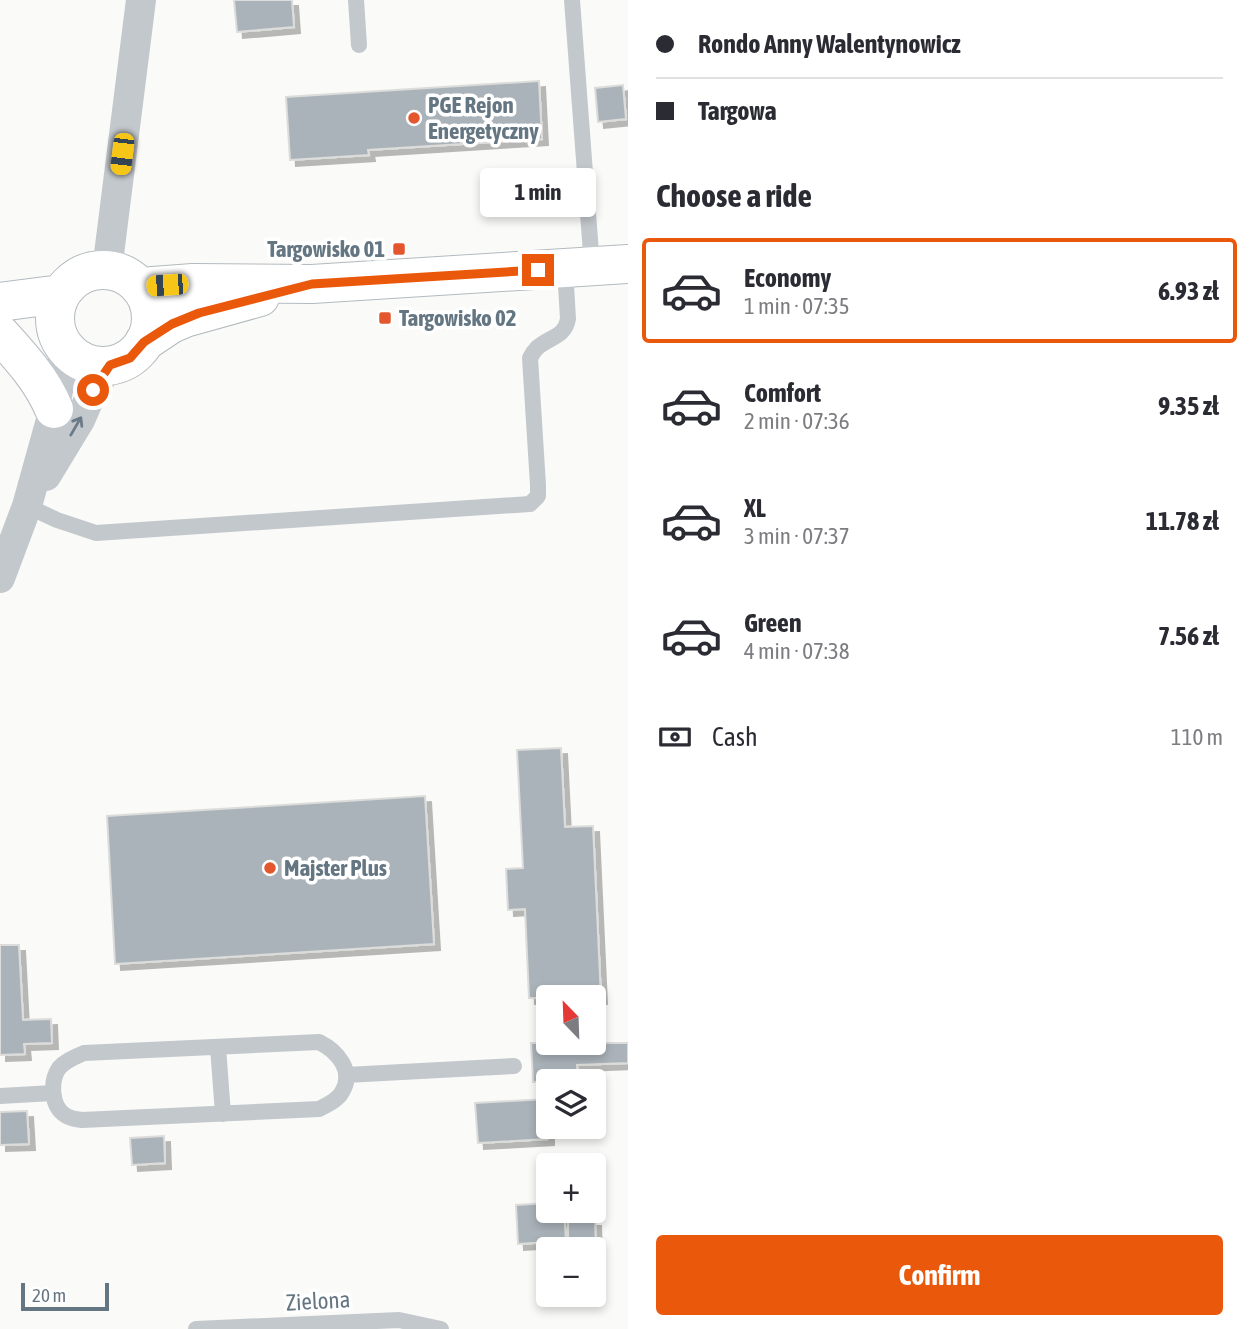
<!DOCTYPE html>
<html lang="en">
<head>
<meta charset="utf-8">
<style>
  :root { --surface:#fff; --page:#f2f2f3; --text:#2b2b33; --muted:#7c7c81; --line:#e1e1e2; --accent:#ea580c }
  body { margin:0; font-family:"Asap Condensed",sans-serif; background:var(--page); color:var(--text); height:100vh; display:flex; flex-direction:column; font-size:26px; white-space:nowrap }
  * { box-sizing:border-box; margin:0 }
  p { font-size:23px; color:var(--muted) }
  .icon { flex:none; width:38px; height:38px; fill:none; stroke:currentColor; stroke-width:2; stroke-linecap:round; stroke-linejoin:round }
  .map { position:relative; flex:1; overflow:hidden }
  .sheet { display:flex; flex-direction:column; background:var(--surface); width:623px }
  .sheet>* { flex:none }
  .banner { display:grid; align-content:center; height:154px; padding:0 28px; background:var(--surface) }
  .needle { width:46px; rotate:337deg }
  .buttons { position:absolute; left:536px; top:985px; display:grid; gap:14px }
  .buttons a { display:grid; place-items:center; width:70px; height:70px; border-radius:7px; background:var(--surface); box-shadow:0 4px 10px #0003; font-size:35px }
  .scale { position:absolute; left:21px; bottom:18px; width:88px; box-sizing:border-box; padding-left:7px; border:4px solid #657683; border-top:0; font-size:19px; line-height:24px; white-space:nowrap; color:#657683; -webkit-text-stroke:5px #fff; paint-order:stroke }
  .end { position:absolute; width:32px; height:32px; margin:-16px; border:9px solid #ea580c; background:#fff; box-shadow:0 0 0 4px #fff }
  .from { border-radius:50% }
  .bubble { position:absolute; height:49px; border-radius:7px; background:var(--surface); box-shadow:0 4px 10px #0003; font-size:23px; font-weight:700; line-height:49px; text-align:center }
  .car { position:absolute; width:21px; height:42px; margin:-21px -10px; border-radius:9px; box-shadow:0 0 5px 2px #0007; background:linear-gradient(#f5c518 24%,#345 0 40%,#f5c518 0 76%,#345 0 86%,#f5c518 0) }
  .banner b { display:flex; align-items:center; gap:24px; height:66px; font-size:26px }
  .banner b+b { border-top:2px solid var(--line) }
  .banner i { width:18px; height:18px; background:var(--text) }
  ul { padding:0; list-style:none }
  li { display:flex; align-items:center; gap:21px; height:105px; margin:0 14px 10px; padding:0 14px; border:4px solid transparent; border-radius:7px }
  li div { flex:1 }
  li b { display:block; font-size:26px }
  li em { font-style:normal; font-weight:700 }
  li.selected { border-color:var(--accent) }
  li>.icon { width:63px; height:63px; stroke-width:1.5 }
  h2 { padding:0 28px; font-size:32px; line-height:84px }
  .pay { display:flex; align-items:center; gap:18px; height:77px; padding:0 28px; font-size:26px }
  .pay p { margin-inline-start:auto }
  .button { display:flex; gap:14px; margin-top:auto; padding:14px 28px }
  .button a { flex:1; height:80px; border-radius:7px; background:var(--accent); color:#fff; font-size:28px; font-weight:700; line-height:80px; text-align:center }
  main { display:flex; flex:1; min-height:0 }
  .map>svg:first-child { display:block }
  .building { fill:#aab3b9; stroke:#dcdcda; stroke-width:2; filter:url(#shadow) }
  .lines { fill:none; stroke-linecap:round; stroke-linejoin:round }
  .secondary-casing { stroke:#b3babf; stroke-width:40 }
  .lane { stroke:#c3c8cc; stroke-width:16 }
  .street { stroke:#c3c8cc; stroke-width:30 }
  .secondary { stroke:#fff; stroke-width:38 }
  .oneway { stroke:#6a7a87 }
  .route { stroke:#ea580c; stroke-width:9 }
  .poi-dot { fill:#e4572e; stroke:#fff; stroke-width:2.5 }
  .labels { text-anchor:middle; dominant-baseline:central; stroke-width:7; stroke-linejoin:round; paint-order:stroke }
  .poi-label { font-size:23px; font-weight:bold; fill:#657683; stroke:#fff; text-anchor:start }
  .street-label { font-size:23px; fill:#657683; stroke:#fff }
</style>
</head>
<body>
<main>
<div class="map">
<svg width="628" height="1329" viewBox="0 0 628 1329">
  <defs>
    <filter id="shadow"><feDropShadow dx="6" dy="6" stdDeviation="0" flood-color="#0004"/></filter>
  </defs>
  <rect width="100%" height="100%" fill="#fafaf8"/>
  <!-- building -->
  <path class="building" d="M234 0H292L294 27 237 32Z
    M539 81 542 139 368 150 369 155 290 160 286 97Z
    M623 85 626 119 598 122 595 88Z
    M561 748 565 827 593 826 601 998H529L525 909 508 910 506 869 523 868 517 750Z
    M425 796 434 944 115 964 107 816Z
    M0 945H19L23 1020 51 1019 52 1043 24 1044 25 1054 0 1055Z
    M531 1043H628V1063L577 1065 578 1080 533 1082Z
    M548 1099V1139L478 1143 475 1103Z
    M27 1111 29 1144 0 1145V1112Z
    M164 1136 165 1163 132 1165 130 1138Z
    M548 1203V1211H564L566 1241 518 1244 516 1205Z
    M568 1220H595L596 1250H568Z"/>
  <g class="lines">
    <!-- secondary casing -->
    <g class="secondary-casing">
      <path id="secondary" d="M55 318a48 48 0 1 1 96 0a48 48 0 1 1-96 0Z
        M140 287 193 283 312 284 628 264
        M0 302 61 294
        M0 334C21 357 42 380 54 409
        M144 342 171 324 185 318 260 297"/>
    </g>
    <!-- lane -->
    <path class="lane" d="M356 0 359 45
      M572 0 592 266
      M27 506 57 520 96 533 530 504 538 496V485L530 358C531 356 535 350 537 348 549 337 565 337 568 319L565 268
      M319 1042C337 1051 355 1071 342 1092 338 1100 327 1105 319 1109L82 1120C76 1119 70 1119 65 1115 51 1106 50 1081 59 1068 65 1061 75 1057 84 1053Z
      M218 1047 223 1114
      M346 1075 514 1066
      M0 1096 53 1093
      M196 1329 399 1320 441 1329"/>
    <!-- street -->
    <path class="street" d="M107 270 141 0
      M46 476 80 420 93 390 110 365
      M0 578 27 506 54 409 61 377 64 347"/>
    <!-- secondary -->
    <use href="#secondary" class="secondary"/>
  </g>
  <!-- one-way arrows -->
  <defs><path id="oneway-shaft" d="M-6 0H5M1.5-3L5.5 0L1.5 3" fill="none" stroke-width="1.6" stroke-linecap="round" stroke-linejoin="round" transform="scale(1.75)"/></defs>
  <use class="oneway" href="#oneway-shaft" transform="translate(76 426) rotate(-60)"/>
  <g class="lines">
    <!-- route -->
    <path class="route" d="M93 390 110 365 130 358 144 342 172 324 199 313 312 284 538 270"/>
  </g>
  <!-- markers -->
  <g class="poi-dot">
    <circle cx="414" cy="118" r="7"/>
    <rect x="392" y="242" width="14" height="14" rx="3.5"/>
    <rect x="378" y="311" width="14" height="14" rx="3.5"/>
    <circle cx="270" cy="868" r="7"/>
  </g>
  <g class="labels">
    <!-- poi labels -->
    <g class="poi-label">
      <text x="428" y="105">PGE Rejon<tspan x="428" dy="26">Energetyczny</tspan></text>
      <text x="385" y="249" text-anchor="end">Targowisko 01</text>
      <text x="399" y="318">Targowisko 02</text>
      <text x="284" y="868">Majster Plus</text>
    </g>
    <!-- street labels -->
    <g class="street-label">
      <text transform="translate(318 1301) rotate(-3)">Zielona</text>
    </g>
  </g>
</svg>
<div class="buttons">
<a><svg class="needle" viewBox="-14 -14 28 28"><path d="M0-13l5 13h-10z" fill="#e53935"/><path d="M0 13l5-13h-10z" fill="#7c7c81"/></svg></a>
<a><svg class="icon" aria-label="layers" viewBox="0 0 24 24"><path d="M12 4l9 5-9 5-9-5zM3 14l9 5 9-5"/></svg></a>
<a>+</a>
<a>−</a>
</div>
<div class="scale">20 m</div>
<i class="end from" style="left:93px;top:390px"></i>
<i class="end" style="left:538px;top:270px"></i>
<div class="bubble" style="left:480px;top:168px;width:116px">1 min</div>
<i class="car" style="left:122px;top:154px;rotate:187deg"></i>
<i class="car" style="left:167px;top:285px;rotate:266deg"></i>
</div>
<section class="sheet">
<div class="banner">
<b><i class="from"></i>Rondo Anny Walentynowicz</b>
<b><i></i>Targowa</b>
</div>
<h2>Choose a ride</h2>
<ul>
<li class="selected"><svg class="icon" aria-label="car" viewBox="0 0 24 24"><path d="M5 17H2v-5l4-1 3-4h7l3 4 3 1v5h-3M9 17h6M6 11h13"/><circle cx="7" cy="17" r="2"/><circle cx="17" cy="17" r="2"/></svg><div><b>Economy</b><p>1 min · 07:35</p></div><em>6.93 zł</em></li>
<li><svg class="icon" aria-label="car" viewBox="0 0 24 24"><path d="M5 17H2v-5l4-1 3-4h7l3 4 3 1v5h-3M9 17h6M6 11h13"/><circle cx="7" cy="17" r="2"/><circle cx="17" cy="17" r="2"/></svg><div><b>Comfort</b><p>2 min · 07:36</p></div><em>9.35 zł</em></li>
<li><svg class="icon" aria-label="car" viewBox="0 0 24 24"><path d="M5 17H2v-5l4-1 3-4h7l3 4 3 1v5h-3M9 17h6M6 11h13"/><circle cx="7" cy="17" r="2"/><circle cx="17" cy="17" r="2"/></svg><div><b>XL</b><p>3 min · 07:37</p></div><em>11.78 zł</em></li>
<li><svg class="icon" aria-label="car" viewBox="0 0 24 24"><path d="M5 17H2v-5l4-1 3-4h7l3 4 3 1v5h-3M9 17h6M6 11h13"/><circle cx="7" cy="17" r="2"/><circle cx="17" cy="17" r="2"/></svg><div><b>Green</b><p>4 min · 07:38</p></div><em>7.56 zł</em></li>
</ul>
<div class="pay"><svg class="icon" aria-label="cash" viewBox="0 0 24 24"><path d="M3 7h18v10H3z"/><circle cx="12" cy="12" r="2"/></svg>Cash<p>110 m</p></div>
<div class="button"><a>Confirm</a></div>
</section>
</main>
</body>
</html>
